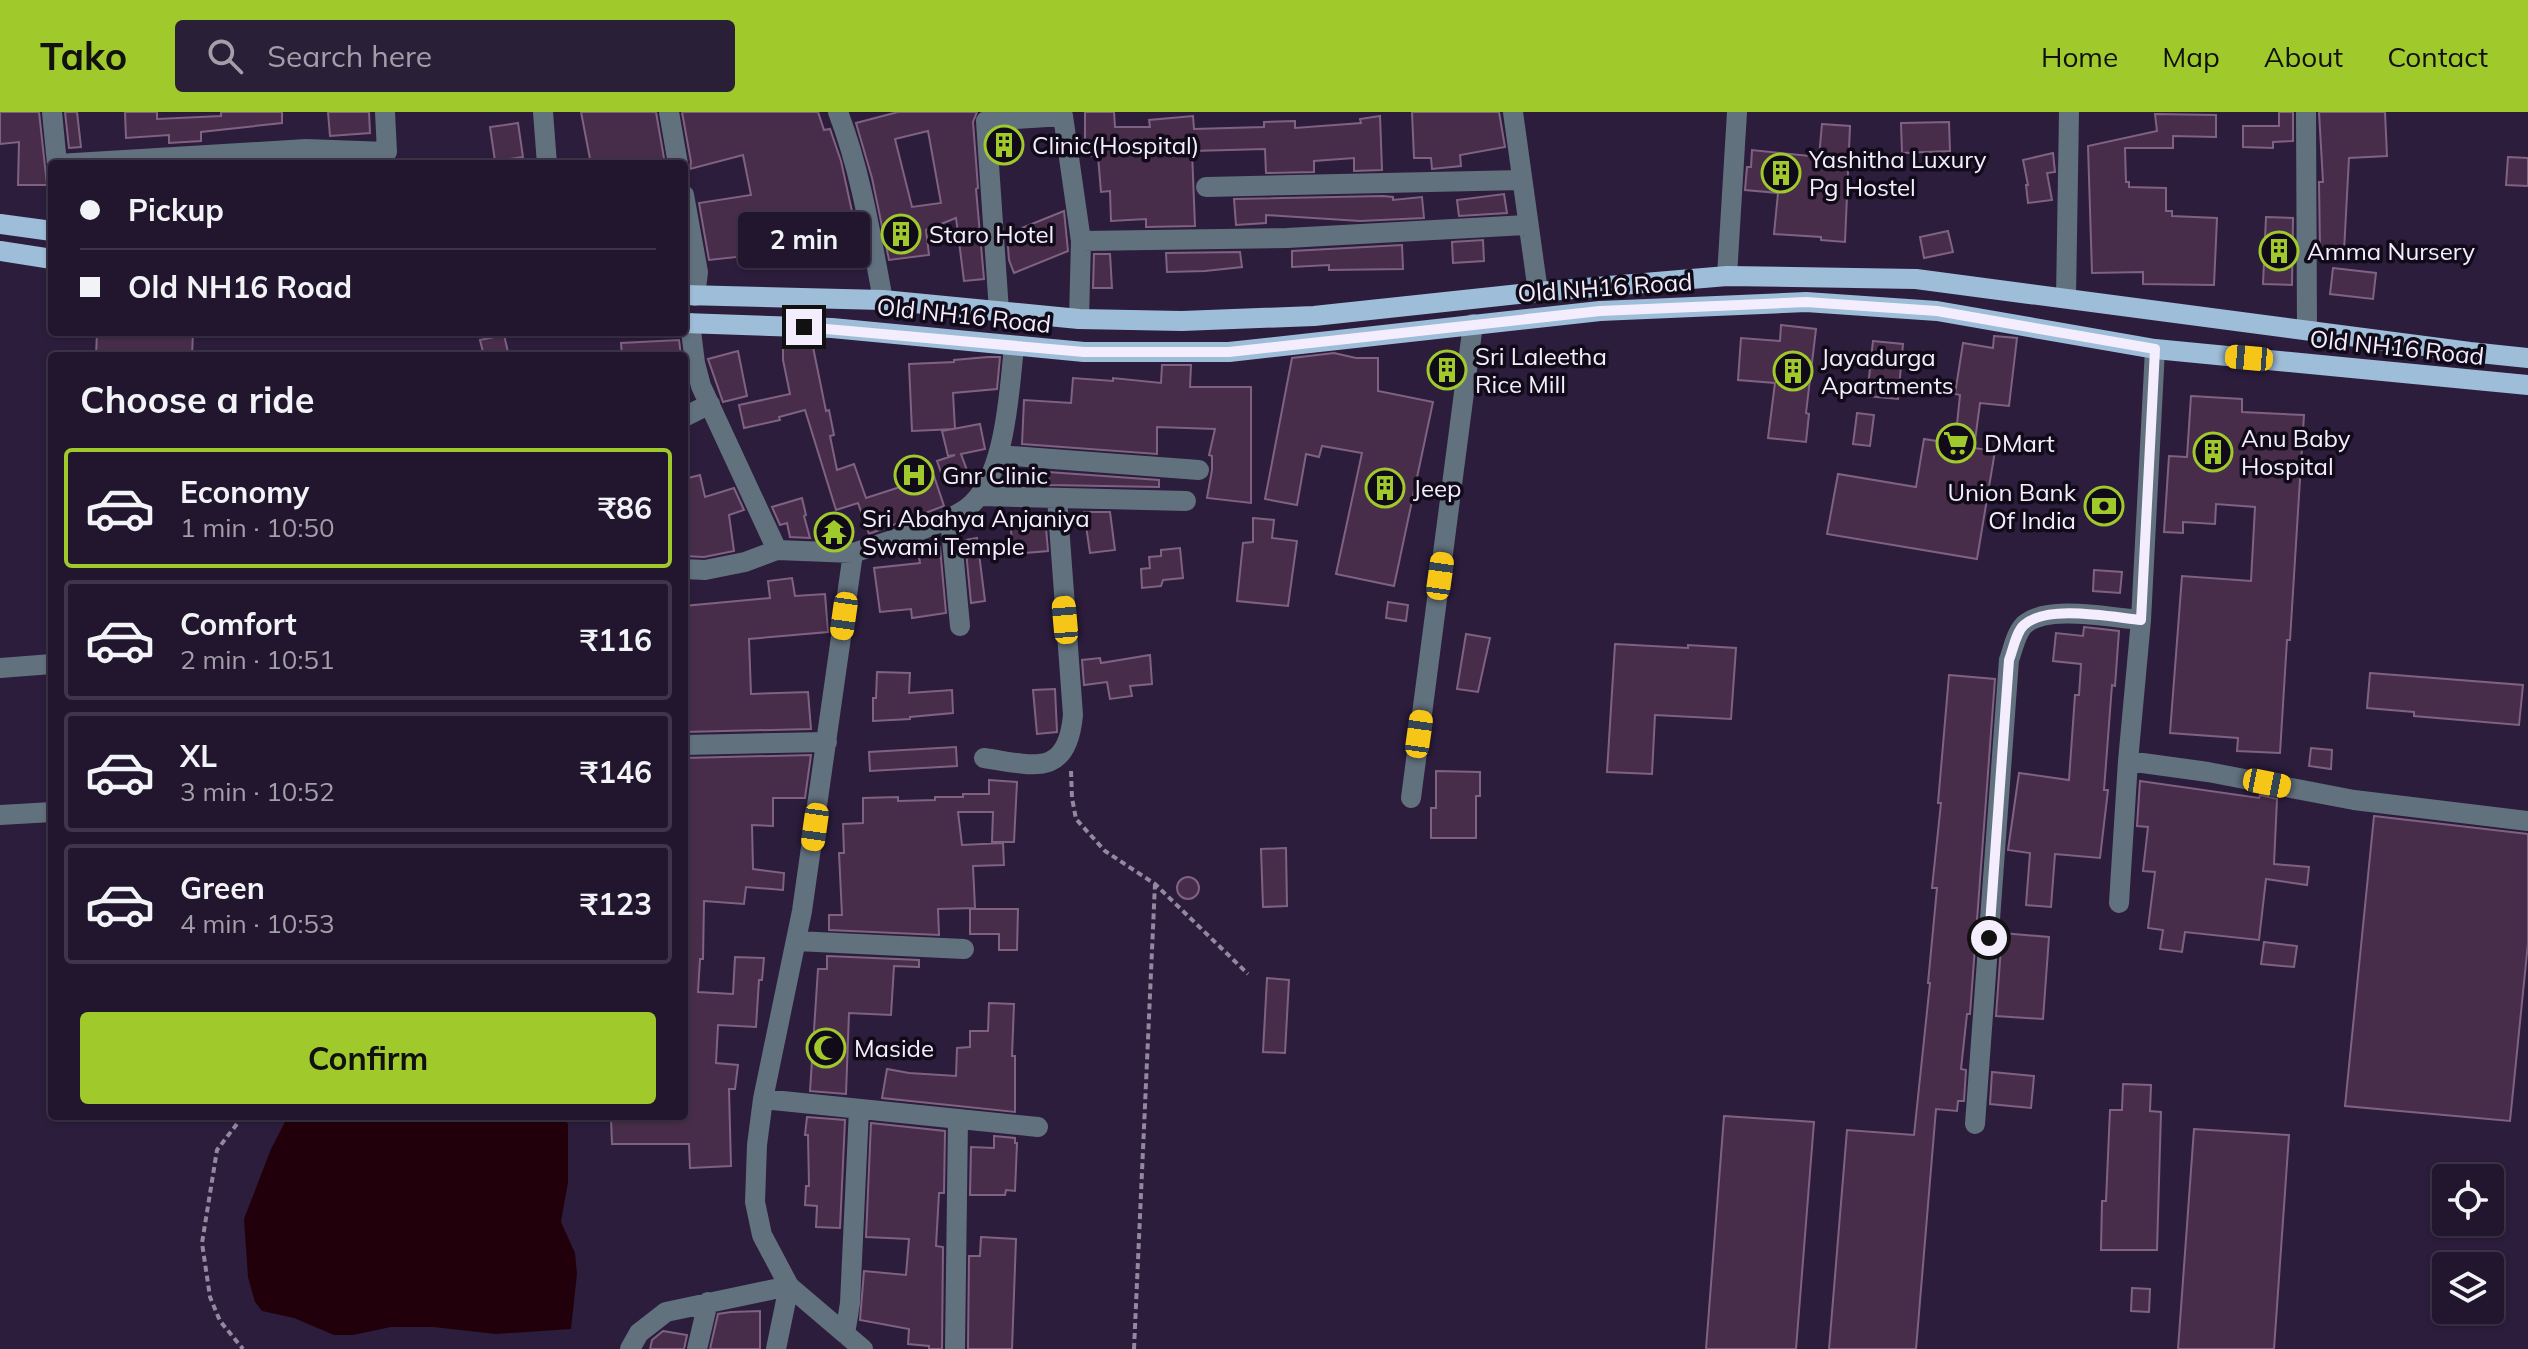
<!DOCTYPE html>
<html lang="en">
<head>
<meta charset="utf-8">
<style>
  :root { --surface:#21162e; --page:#291f36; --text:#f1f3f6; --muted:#a29faa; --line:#3e354a; --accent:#a0c92b }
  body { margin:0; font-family:Mulish,sans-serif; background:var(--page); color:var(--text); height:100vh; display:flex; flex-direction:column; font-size:30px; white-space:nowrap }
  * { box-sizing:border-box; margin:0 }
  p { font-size:26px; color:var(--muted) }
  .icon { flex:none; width:44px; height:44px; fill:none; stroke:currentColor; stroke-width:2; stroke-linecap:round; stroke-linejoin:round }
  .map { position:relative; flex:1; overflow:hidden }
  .drawer { position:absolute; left:48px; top:240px; width:640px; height:768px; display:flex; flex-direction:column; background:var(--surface); border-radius:8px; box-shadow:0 2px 6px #0004,0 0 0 2px var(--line) }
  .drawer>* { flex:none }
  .hud { position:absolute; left:48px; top:48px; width:640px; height:176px; border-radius:8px; box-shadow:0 2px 6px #0004,0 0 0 2px var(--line); display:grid; align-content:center; height:176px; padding:0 32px; background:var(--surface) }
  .buttons { position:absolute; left:2432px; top:1052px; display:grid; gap:16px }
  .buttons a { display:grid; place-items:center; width:72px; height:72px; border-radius:8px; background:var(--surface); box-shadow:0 2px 6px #0004,0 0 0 2px var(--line); font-size:40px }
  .end { position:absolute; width:36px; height:36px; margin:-18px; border:10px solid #f4edfe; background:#111; box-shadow:0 0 0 4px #111 }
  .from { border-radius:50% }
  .bubble { position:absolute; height:56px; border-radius:8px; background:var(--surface); box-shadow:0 2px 6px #0004,0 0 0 2px var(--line); font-size:26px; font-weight:700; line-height:56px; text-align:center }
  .car { position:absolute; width:24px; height:48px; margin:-24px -12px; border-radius:10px; box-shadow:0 0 6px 2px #0007; background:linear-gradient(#f5c518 24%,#345 0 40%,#f5c518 0 76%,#345 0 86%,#f5c518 0) }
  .hud b { display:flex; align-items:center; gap:28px; height:76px; font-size:30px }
  .hud b+b { border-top:2px solid var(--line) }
  .hud i { width:20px; height:20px; background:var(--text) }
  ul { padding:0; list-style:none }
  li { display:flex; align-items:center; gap:24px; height:120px; margin:0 16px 12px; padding:0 16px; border:4px solid var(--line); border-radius:8px }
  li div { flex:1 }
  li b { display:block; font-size:30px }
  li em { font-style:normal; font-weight:700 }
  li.on { border-color:var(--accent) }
  li>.icon { width:72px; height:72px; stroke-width:1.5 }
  h2 { padding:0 32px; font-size:36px; line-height:96px }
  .cta { display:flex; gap:16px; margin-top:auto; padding:16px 32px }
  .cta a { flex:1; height:92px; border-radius:8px; background:var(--accent); color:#111; font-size:32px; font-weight:700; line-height:92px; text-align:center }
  header { display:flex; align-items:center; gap:48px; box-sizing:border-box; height:112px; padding:0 40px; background:var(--accent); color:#111 }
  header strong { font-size:38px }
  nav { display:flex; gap:44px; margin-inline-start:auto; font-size:28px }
  .search { width:560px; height:72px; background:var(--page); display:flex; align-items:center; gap:20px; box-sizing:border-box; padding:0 28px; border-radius:8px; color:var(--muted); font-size:30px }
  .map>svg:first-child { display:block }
  .water { fill:#22000b }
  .building { fill:#482d4a; stroke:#7f6282; stroke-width:2; fill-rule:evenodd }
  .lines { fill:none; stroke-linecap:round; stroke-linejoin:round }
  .path { stroke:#9388a0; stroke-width:4; stroke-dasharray:6 4; stroke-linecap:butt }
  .minor { stroke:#62717e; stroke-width:20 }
  .major { stroke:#9ebdd8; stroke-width:20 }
  .route { stroke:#f4edfe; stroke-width:10 }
  .labels { text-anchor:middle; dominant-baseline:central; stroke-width:7; stroke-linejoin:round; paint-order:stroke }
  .poi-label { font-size:24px; fill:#f4edfe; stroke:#110b19; text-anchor:start }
  .street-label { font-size:24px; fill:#f4edfe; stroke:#110b19 }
</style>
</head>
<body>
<header>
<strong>Tako</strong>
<div class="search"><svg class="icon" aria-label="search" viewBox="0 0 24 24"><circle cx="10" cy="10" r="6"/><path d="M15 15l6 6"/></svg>Search here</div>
<nav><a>Home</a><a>Map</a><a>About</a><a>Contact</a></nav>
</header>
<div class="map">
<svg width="2528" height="1237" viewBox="0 0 2528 1237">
  <rect width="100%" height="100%" fill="#2c1d3d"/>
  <!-- water -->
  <path class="water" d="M288 1004H563L568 1012V1070L561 1110 575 1141 577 1162 571 1217 496 1222 433 1215H391L353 1223H334L294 1206 262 1199 255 1190 248 1165 244 1107 271 1037Z"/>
  <!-- building -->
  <path class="building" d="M0 0H39L47 73H18L19 30 0 32Z
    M65 0H77L81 35 69 36Z
    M125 0H157V7L221 4V0H282V11L201 20V29L169 31V23L126 26Z
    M328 0H369L370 21 330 24Z
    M581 0H656L665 52H591Z
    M682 0H818L824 18 830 17 841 49 862 145 801 156 800 153 745 154V144L709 148 699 91 751 83 743 43 690 57 691 50Z
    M898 0H977L973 10 978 76 976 77 984 167 964 169 956 106 926 118 929 143 889 148 872 66 856 11ZM928 19 941 91 912 95 895 27Z
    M1085 0H1114L1115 15H1150L1149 8 1193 4 1194 17 1264 15V10L1295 9V16L1361 11 1360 7 1380 4 1382 58 1354 59V46L1314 49V60L1266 61 1265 37 1192 39 1195 114 1146 115V107L1111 109 1110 79 1101 80 1098 44H1085Z
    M1412 0H1499L1505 35 1460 43 1461 54 1432 57 1431 46H1414Z
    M2279 0H2293V29L2273 30V36L2243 35V14H2279Z
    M2319 0H2385L2387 44 2349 46 2344 139 2320 138 2319 70H2323Z
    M2155 2 2216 3V25L2173 24V36H2125L2126 70H2129V75L2166 76V99H2172V104L2217 106 2214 173 2143 172V160L2092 161 2088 34 2157 19Z
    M1949 10 1950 39 1902 41 1901 11Z
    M518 11 523 45 495 49 490 15Z
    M1822 12 1850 14 1845 130 1821 128V125L1774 122 1778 81 1745 78 1747 55H1751L1752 38 1819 45Z
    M1014 23 1016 47 1002 48 1000 24Z
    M2053 41 2055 60 2047 61 2052 88 2028 91 2026 73H2028L2023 48Z
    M2508 45 2528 46V74L2506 73Z
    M1504 82 1507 101 1459 104 1457 88Z
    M1383 84 1393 85V88L1422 85 1424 106 1360 109 1266 103V111L1236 113 1234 87Z
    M1064 99 1068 139 1014 161 1009 148 1007 122Z
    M2266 105 2293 106 2292 173 2263 172Z
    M1948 119 1953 140 1924 146 1920 125Z
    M1483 128 1484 149 1453 151 1452 130Z
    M1402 133 1403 157 1329 158V153L1292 155V139Z
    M1240 140 1242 155 1205 159 1167 160 1166 141Z
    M1094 142H1110L1112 176H1093Z
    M2333 156 2376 161 2373 187 2330 182Z
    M1781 213 1816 217 1806 301 1809 302 1806 330 1768 326 1775 271 1738 268 1741 226 1780 229Z
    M97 220H193L192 244H96Z
    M504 223 509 244H484L480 228Z
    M1994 224 2017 226 2009 294 1980 291 1974 336 1995 339 1977 447 1827 422 1838 362 1916 375 1924 327 1955 332 1960 283 1955 282 1963 231 1993 236Z
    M679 228 681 244H622L621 231Z
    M1873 229 1903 232 1898 287 1867 284Z
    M783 233 813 235 826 299 829 298 834 323 830 324 837 358 854 352 866 386 934 364 944 394 869 422 858 391 836 398 805 298 779 305 780 308 744 316 739 293 790 282 783 248Z
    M738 239 747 284 723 290 708 247Z
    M1334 241 1356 246H1378V279L1433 290 1394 474 1336 462 1362 341 1322 334 1319 345 1306 342 1297 393 1265 387 1292 246Z
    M988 245H1000L997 277 953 281 955 317 912 319 909 252 954 250V248Z
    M1162 253H1191L1190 275H1251V391L1207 386 1212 358V344L1209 343 1215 317 1157 315V342L1022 332 1024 288 1071 291 1073 266 1113 269V266L1161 271Z
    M2191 284 2242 287V300L2304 303 2290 528H2287L2280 641 2237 639 2238 626 2170 621 2182 464 2251 469 2255 395 2216 392 2215 412 2183 410V421L2164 420 2169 344 2187 345Z
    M1857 301 1874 303 1870 334 1853 332Z
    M980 312 985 337 961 342 968 361 944 369 937 349 955 343 948 344 942 319Z
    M1048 360 1159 368V375L1049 373Z
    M700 363 705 385 734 376 744 398 729 403 734 439 704 445 684 444V367Z
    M802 386 806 403 804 404 810 426 790 425 787 411 780 413 772 395Z
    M1084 400H1110L1115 438 1090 441Z
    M1045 404 1048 439 1013 442 1010 406Z
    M1253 406 1274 408 1272 426 1297 429 1288 494 1237 489 1243 431 1253 430Z
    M977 426 985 489 971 491 965 428Z
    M940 435 946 501 912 506 911 497 880 500 874 456 920 451 918 438Z
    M1180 436 1183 466 1163 468 1161 474 1142 476 1141 457 1150 456 1149 445 1161 444V438Z
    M2094 458 2122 460 2120 481 2093 479Z
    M792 466 795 484 825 482 828 520 749 527 751 582 808 580 811 617 684 620V494L770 486 768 469Z
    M1388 490 1408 493 1406 509 1386 506Z
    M2084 515 2119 519 2115 574 2112 573 2104 678H2108L2100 746 2055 742 2051 795 2026 793 2030 741 2008 738 2019 661 2069 668 2075 583H2079L2081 552 2053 549 2056 521 2083 524Z
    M1466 522 1490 526 1478 580 1457 577Z
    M1615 532 1688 536V533L1736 536 1731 607 1655 603 1652 662 1607 660Z
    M1150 543 1152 572 1130 574 1132 584 1110 587 1107 570 1084 573 1082 548 1100 546 1101 551Z
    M877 560 910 561 909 581 952 578 953 601 910 605V607L873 609V586H876Z
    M2370 561 2523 573 2519 613 2414 604V600L2367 596Z
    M1949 563 1995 567 1970 902H1967L1961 957 1966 958 1964 989H1958L1957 999 1936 997 1916 1237H1829L1847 1018 1914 1023 1930 871H1928L1937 776H1932L1941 691H1938Z
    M1055 577 1057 620 1037 622 1033 578Z
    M956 635 957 654 870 659 869 640Z
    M2311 636 2332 638 2331 657 2309 654Z
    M811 643 805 686H773V714L752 713 753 757 784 761 783 778 746 775 744 792 704 789 703 847H700L698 880 733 882 735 845 764 846 762 868H759L756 915 718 913 716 951 738 953 735 977H729L731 1054 690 1056 689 1032H612L611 1006 684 1005V646Z
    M1436 659 1480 660V684H1476V726H1431V696H1436Z
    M989 668 1017 670 1014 730H992L993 700H958L962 733 1003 731 1004 753 973 754 975 796 938 797 939 823 829 818V803H842L839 741H844L843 712 863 711V686L898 685V689L935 688V685H963V682H989Z
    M2140 669 2259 686 2260 683 2277 687 2274 752 2309 755 2307 773 2266 767 2259 828 2185 820 2182 840 2160 837 2163 818 2148 816 2155 760 2143 759 2148 715 2137 714Z
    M2374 704 2528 722V831L2510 1009 2345 994Z
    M1286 736 1287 794 1263 795 1261 737Z
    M1177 776a11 11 0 1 1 22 0a11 11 0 1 1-22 0Z
    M970 797H1018L1017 838H999V822H970Z
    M2002 821 2049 825 2043 907 1996 904Z
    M2264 830 2297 834 2294 855 2261 852Z
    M827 844 919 848V855L894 854 891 903 849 901 846 982 810 979 818 857H827Z
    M1267 866 1289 868 1285 941 1263 940Z
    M989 891 1014 892 1012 944H1015V1000L882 986 887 957 909 961 956 964 957 936 970 935V919H988Z
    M1992 960 2034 964 2031 996 1990 992Z
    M2123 972 2151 973 2150 999 2161 1000 2157 1138H2101L2102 1089H2106L2110 998H2122Z
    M1724 1004 1814 1010 1796 1237H1706Z
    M807 1005 845 1008 840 1116 816 1115 817 1094 805 1093 806 1074H809L808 1023H805Z
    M871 1011 945 1019 944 1081H939L936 1134 943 1135 942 1237H929V1234L908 1232 909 1217 860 1208 864 1159 906 1163 909 1127 866 1125Z
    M2194 1017 2289 1023 2274 1237H2178Z
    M994 1024 1015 1026V1031H1017L1015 1079 1006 1078 1005 1083H970L971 1035 994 1036Z
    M981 1125 1016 1127 1012 1237H968L969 1144H980Z
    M2132 1176 2150 1177 2149 1200 2131 1199Z
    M760 1199V1237H710L718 1202 731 1200Z
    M663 1219 687 1223 684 1237H650L652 1228Z"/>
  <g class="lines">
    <!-- path -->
    <path class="path" d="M1071 659 1072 686 1076 707 1105 739 1155 772 1248 862
      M243 1004 217 1038 202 1131 210 1185 220 1209 243 1237
      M1134 1237 1155 772"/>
    <!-- minor -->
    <path class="minor" d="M52 0 57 52
      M543 0 547 52
      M669 0 678 52
      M838 0C861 60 871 124 883 188
      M1513 0 1538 180
      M2306 0 2307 218
      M58 52 306 37 387 40 385 0
      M1206 75 1522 68
      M684 83 698 160 695 184
      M1727 164 1737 0
      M2066 186 2069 0
      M999 199 986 9 1063 4 1081 129 1287 126 1528 113
      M1079 207 1081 129
      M690 211 695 251 701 274 777 438
      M684 305 710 292
      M999 343 1199 358
      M980 384 1186 389
      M950 406 960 514
      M684 457 705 458 745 450 777 438 853 441
      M0 556 52 552
      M684 633 827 630
      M984 646C1033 653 1067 667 1073 603L1057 386
      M2128 649 2208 660 2354 688 2528 709
      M1411 686 1473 212
      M0 703 52 700
      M2119 791 2128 649 2141 508 2155 237
      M796 829 964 837
      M763 987 1038 1015
      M1975 1012 2009 548C2013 537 2016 521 2024 513 2047 492 2111 506 2141 508
      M845 1222 850 1191 859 997
      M630 1237 639 1221 666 1200 789 1174 776 1237
      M697 1237 708 1190
      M863 1237 789 1174 762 1123 755 1090 757 1033 763 987 802 799 853 441C884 430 942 414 967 396 1006 367 1009 279 1014 235
      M955 1237 958 1007"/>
    <!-- major -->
    <path class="major" d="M0 112 52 119
      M0 139 52 147
      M684 183 883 188 1079 207 1182 209 1314 204 1538 180 1727 164 1916 167 2470 240 2528 246
      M684 211 832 216 1084 240H1229L1600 199 1806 190 1937 199 2155 237 2528 273"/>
  </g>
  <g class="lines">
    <!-- route -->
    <path class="route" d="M804 215 1084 240H1229L1600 199 1806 190 1937 199 2155 237 2141 508C2111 505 2047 492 2024 513 2016 520 2013 538 2009 548L1989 826"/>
  </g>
  <!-- icons -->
  <defs>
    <g id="building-ring" transform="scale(2)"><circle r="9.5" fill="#110b19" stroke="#a0c92b" stroke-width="1.5"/><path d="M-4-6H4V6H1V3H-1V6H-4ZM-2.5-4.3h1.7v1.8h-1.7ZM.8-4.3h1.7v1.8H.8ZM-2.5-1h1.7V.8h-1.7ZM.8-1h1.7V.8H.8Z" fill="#a0c92b"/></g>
    <g id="supermarket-ring" transform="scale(2)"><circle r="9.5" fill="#110b19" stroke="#a0c92b" stroke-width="1.5"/><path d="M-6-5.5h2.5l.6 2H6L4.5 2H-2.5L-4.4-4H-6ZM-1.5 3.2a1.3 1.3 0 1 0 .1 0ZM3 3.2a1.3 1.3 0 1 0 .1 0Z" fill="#a0c92b"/></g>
    <g id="hospital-ring" transform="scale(2)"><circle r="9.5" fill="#110b19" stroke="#a0c92b" stroke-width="1.5"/><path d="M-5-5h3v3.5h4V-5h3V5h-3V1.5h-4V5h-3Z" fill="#a0c92b"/></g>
    <g id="bank-ring" transform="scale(2)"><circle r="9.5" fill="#110b19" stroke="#a0c92b" stroke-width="1.5"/><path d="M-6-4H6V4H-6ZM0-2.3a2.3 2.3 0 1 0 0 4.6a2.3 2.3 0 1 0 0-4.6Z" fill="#a0c92b"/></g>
    <g id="temple-ring" transform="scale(2)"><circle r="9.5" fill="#110b19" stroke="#a0c92b" stroke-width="1.5"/><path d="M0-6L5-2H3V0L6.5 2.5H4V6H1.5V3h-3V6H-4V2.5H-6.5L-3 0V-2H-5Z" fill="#a0c92b"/></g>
    <g id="mosque-ring" transform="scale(2)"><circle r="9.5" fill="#110b19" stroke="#a0c92b" stroke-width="1.5"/><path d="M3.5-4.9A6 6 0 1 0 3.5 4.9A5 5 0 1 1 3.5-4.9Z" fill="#a0c92b"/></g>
  </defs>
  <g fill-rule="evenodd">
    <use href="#building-ring" x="1004" y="33"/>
    <use href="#building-ring" x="1781" y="61"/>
    <use href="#building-ring" x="901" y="122"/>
    <use href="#building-ring" x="2279" y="139"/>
    <use href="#building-ring" x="1447" y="258"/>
    <use href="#building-ring" x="1793" y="259"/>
    <use href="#supermarket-ring" x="1956" y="331"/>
    <use href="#building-ring" x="2213" y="340"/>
    <use href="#hospital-ring" x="914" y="363"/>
    <use href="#building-ring" x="1385" y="376"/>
    <use href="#bank-ring" x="2104" y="394"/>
    <use href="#temple-ring" x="834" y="420"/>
    <use href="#mosque-ring" x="826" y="936"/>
  </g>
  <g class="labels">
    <!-- poi labels -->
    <g class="poi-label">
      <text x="1032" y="33">Clinic(Hospital)</text>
      <text x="1809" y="47">Yashitha Luxury<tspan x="1809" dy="28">Pg Hostel</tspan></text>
      <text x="929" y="122">Staro Hotel</text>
      <text x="2307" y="139">Amma Nursery</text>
      <text x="1475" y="244">Sri Laleetha<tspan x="1475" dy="28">Rice Mill</tspan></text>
      <text x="1821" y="245">Jayadurga<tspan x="1821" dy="28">Apartments</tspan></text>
      <text x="2241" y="326">Anu Baby<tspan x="2241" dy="28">Hospital</tspan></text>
      <text x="1984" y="331">DMart</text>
      <text x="942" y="363">Gnr Clinic</text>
      <text x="1413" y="376">Jeep</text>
      <text x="2076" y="380" text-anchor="end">Union Bank<tspan x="2076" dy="28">Of India</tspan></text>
      <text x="862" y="406">Sri Abahya Anjaniya<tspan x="862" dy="28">Swami Temple</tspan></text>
      <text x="854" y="936">Maside</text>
    </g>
    <!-- street labels -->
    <g class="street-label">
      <text transform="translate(1605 175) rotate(-4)">Old NH16 Road</text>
      <text transform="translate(964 203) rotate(6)">Old NH16 Road</text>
      <text transform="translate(2397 235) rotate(6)">Old NH16 Road</text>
    </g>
  </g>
</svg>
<div class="buttons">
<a><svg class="icon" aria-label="locate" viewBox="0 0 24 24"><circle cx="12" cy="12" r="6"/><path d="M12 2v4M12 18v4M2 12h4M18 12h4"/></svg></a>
<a><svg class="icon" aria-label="layers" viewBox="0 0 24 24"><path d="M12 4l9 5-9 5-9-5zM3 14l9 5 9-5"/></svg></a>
</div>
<i class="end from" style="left:1989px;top:826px"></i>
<i class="end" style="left:804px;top:215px"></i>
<div class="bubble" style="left:738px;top:100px;width:132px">2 min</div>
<i class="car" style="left:2249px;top:246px;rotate:275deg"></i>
<i class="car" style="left:1440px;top:464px;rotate:8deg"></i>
<i class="car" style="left:844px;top:504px;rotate:188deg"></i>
<i class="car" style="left:1065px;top:508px;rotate:355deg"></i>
<i class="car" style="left:1419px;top:622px;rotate:8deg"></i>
<i class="car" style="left:2267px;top:671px;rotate:101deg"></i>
<i class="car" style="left:815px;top:715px;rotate:188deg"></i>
<div class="hud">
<b><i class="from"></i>Pickup</b>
<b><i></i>Old NH16 Road</b>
</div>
<section class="drawer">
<h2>Choose a ride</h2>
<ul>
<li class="on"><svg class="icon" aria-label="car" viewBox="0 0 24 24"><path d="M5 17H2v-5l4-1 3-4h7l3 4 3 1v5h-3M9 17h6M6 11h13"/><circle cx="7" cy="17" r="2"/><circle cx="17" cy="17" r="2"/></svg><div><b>Economy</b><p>1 min · 10:50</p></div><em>₹86</em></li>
<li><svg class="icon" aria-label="car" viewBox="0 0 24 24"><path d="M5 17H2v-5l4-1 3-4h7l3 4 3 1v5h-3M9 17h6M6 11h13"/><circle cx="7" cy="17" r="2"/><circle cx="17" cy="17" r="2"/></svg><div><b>Comfort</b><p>2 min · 10:51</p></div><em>₹116</em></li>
<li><svg class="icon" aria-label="car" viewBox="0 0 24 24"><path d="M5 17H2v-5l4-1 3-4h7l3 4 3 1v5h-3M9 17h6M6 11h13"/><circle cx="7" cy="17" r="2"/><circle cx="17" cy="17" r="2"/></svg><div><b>XL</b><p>3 min · 10:52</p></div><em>₹146</em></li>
<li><svg class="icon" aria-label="car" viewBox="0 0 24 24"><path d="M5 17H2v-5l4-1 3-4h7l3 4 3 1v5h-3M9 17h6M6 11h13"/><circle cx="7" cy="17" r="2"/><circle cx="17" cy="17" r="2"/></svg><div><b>Green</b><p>4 min · 10:53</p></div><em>₹123</em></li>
</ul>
<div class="cta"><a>Confirm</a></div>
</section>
</div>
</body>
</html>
